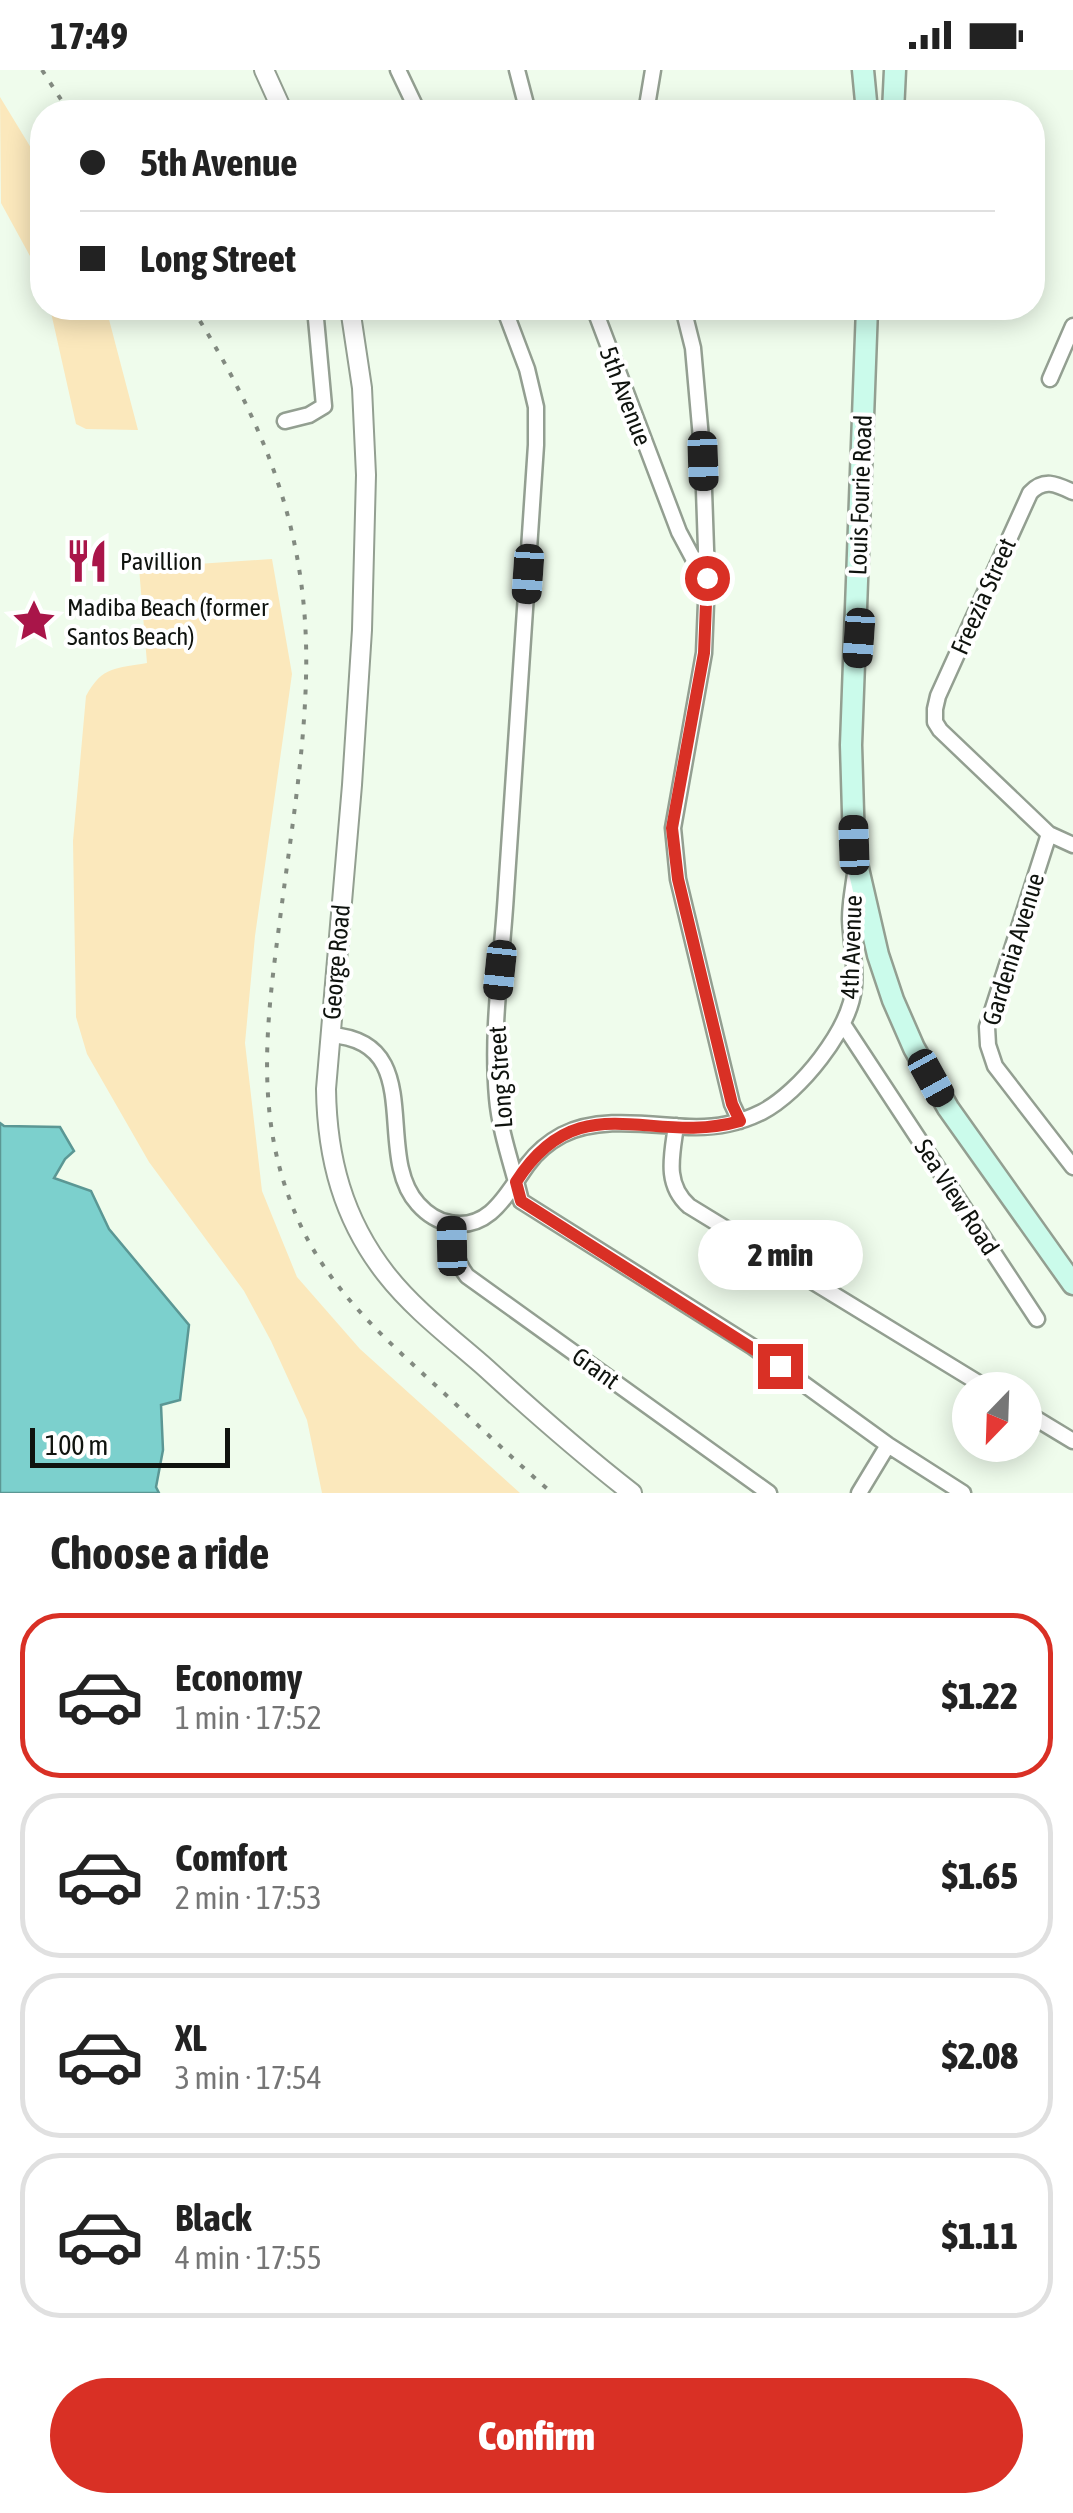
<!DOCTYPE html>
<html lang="en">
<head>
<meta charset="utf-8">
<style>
  :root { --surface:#fff; --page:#f2f2f2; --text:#222; --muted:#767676; --line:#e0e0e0; --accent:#d93025 }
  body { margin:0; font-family:"Asap Condensed",sans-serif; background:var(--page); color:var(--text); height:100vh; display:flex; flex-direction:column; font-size:38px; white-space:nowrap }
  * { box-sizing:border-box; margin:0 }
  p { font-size:32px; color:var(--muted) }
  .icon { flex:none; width:55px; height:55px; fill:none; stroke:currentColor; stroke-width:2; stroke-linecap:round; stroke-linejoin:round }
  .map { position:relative; height:1423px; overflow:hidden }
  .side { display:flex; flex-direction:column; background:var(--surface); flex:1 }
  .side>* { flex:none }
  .guide { position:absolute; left:30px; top:30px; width:1015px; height:220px; border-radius:40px; box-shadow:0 5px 25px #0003; display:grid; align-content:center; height:220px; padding:0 50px; background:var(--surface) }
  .needle { width:65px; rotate:203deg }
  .tools { position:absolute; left:952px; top:1302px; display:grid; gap:20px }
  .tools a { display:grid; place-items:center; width:90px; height:90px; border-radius:50%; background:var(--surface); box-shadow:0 5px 25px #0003; font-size:50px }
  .scale { position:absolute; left:30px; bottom:25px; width:200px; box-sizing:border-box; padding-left:10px; border:5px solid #0f130e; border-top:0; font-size:28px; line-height:35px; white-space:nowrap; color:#0f130e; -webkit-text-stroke:8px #fff; paint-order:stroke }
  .end { position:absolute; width:45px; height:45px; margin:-22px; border:12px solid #d93025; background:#fff; box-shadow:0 0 0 5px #fff }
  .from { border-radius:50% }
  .bubble { position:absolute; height:70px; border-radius:35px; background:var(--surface); box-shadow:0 5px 25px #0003; font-size:32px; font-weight:800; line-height:70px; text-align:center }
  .car { position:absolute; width:30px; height:60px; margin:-30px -15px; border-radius:12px; box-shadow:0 0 8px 2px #0007; background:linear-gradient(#222 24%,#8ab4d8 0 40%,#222 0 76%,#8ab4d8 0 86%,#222 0) }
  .guide b { display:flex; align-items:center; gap:35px; height:95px; font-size:38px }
  .guide b+b { border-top:2px solid var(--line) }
  .guide i { width:25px; height:25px; background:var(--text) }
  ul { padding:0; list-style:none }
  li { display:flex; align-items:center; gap:30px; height:165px; margin:0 20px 15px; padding:0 30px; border:5px solid var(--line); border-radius:40px }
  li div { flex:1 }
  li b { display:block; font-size:38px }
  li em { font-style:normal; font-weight:800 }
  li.on { border-color:var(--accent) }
  li>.icon { width:90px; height:90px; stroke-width:1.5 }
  h2 { padding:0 50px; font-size:45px; line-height:120px }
  .primary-button { display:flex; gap:20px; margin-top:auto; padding:20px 50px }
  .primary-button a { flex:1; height:115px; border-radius:60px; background:var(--accent); color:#fff; font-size:40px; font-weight:800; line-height:115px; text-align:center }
  .status { display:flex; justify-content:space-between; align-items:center; height:70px; padding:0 50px; background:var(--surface); direction:ltr }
  .status svg { height:28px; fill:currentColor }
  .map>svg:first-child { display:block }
  .green { fill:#fbe8bc }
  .water { fill:#7cd0cd; stroke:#5b9794; stroke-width:2.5 }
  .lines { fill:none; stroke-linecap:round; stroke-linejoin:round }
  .minor-casing { stroke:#939f91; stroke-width:19 }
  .tertiary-casing { stroke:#939f91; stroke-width:22 }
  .secondary-casing { stroke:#939f91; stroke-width:25 }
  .minor { stroke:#fff; stroke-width:14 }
  .tertiary { stroke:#fff; stroke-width:18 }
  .secondary { stroke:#cbfbeb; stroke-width:20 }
  .rail { stroke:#828a80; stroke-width:4; stroke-dasharray:5 10; stroke-linecap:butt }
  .route { stroke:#d93025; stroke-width:12 }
  .labels { text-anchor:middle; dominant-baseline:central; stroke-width:8; stroke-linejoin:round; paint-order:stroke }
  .street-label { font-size:25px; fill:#0f130e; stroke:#fff }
  .poi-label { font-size:25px; fill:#0f130e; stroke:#fff; text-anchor:start }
</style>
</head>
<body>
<div class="status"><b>17:49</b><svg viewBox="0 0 49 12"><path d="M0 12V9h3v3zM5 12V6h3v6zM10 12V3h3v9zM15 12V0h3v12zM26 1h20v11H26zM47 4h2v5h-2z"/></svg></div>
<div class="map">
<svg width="1073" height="1423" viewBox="0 0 1073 1423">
  <rect width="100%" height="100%" fill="#effcec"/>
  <!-- green -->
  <path class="green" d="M0 27 42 96V208L1 133Z
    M50 238H106L138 360 86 359 76 354Z
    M272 489 292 604 255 866 245 973 262 1121 297 1207 360 1279 520 1423H322L307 1350 271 1271 244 1221 149 1092 87 984 76 947 73 771 86 626C103 595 116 599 147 593L139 498Z"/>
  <!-- water -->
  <path class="water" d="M0 1053 4 1056 60 1057 74 1081 65 1089 54 1108 91 1121 109 1159 189 1255 180 1330 161 1335 163 1380 156 1417 159 1423H0Z"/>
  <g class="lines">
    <!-- minor casing -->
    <g class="minor-casing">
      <path id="minor" d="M398 0 418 42
        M517 0 528 42
        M646 42 653 0
        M504 238 527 299 536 337V375C526 524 515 673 506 823 502 891 491 959 497 1028 500 1063 513 1097 521 1131L753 1277 888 1375 963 1423
        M594 238 679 462 695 492 707 508
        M683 238 693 278 703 391 707 508 704 583 673 758 678 809 732 1034 740 1051
        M1050 309 1073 256
        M285 351 309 345 324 336 315 238
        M1073 422C1056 414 1044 408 1030 423L938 626 935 639V652L940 660 1049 764 1073 775
        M1049 764 987 957 988 975 995 996 1073 1097
        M843 954 1037 1249
        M330 965C429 971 372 1084 418 1134 427 1144 437 1151 450 1153 491 1161 508 1121 528 1094 537 1082 549 1072 562 1065 599 1046 649 1055 689 1057 716 1058 738 1054 762 1042 800 1022 850 960 854 917 856 895 851 872 850 849 850 834 853 819 855 804
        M676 1056C672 1085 664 1114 689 1136L990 1320
        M452 1154C453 1174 454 1189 467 1206L769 1423
        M1025 1342 1073 1371
        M859 1423 888 1375"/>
    </g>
    <!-- tertiary casing -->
    <g class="tertiary-casing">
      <path id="tertiary" d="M264 0 283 42
        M350 238 362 318 366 405 362 560 352 715 326 1019C327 1088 343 1149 386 1204 414 1240 453 1269 487 1299 534 1342 582 1384 632 1423"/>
    </g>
    <!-- secondary casing -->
    <g class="secondary-casing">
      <path id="secondary" d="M863 0 867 42
        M893 42 895 0
        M867 238 851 675 854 775 857 794 878 885 893 930 914 978 948 1038 1073 1214"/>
    </g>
    <!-- minor -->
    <use href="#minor" class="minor"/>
    <!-- tertiary -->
    <use href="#tertiary" class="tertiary"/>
    <!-- secondary -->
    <use href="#secondary" class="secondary"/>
    <!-- rail -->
    <path class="rail" d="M42 0 69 42
      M192 238C266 356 310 465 306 608 304 688 290 769 280 849 266 955 253 1053 300 1154 332 1224 391 1274 446 1325 481 1358 516 1392 552 1423"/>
  </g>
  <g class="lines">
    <!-- route -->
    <path class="route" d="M707 508 704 583 672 758 678 809 732 1034 740 1051C651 1077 580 1012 516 1112L521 1131 780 1296"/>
  </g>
  <!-- icons -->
  <defs>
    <g id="restaurant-bare" transform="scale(3.45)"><path d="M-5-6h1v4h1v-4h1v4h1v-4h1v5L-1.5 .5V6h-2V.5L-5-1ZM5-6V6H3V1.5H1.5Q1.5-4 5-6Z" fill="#a91549" stroke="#fff" stroke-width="2.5" paint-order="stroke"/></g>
    <g id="sight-bare" transform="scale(3.45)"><path d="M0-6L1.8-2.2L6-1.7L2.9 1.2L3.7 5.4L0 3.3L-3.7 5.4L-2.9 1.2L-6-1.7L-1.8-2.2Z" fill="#a91549" stroke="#fff" stroke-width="2.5" paint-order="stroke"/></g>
  </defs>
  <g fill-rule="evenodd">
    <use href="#restaurant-bare" x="87" y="491"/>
    <use href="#sight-bare" x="34" y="551"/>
  </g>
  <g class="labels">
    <!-- street labels -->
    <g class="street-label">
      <text transform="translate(626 326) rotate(69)">5th Avenue</text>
      <text transform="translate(860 425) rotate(-88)">Louis Fourie Road</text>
      <text transform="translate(983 526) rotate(-66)">Freezia Street</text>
      <text transform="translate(851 877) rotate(-88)">4th Avenue</text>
      <text transform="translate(1013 879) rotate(-73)">Gardenia Avenue</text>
      <text transform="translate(336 892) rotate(-85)">George Road</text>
      <text transform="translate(500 1007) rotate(-94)">Long Street</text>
      <text transform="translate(957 1127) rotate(57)">Sea View Road</text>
      <text transform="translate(596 1298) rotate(36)">Grant</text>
    </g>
    <!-- poi labels -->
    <g class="poi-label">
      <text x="120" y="491">Pavillion</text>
      <text x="67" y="537">Madiba Beach (former<tspan x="67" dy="29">Santos Beach)</tspan></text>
    </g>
  </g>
</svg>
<div class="tools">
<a><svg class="needle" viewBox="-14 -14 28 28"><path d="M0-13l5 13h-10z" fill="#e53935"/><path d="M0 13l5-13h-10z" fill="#767676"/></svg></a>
</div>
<div class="scale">100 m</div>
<i class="end from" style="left:707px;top:508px"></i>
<i class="end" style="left:780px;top:1296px"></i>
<div class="bubble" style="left:698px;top:1150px;width:165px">2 min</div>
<i class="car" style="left:703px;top:391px;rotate:178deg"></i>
<i class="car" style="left:528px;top:504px;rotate:184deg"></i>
<i class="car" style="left:859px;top:568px;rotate:184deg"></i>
<i class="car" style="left:854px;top:775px;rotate:358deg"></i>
<i class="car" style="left:500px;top:900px;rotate:186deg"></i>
<i class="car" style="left:931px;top:1008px;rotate:151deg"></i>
<i class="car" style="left:452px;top:1176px;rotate:359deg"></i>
<div class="guide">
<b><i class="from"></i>5th Avenue</b>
<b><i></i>Long Street</b>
</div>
</div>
<section class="side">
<h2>Choose a ride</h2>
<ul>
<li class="on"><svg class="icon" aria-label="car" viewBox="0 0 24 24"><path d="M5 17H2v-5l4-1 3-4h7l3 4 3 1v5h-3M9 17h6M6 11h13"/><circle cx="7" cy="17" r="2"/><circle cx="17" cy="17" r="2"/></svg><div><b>Economy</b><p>1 min · 17:52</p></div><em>$1.22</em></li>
<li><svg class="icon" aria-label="car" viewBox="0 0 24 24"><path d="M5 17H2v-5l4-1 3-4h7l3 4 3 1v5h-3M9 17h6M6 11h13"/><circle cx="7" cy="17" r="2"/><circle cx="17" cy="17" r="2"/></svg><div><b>Comfort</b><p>2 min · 17:53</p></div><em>$1.65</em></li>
<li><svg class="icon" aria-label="car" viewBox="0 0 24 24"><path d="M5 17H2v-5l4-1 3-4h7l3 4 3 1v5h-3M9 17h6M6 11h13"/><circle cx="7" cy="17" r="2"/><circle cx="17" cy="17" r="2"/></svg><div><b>XL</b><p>3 min · 17:54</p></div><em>$2.08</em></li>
<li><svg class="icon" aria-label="car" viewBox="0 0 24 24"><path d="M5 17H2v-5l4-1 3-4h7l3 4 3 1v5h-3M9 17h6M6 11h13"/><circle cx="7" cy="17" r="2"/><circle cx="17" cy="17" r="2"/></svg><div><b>Black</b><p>4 min · 17:55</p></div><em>$1.11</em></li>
</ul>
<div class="primary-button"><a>Confirm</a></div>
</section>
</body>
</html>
